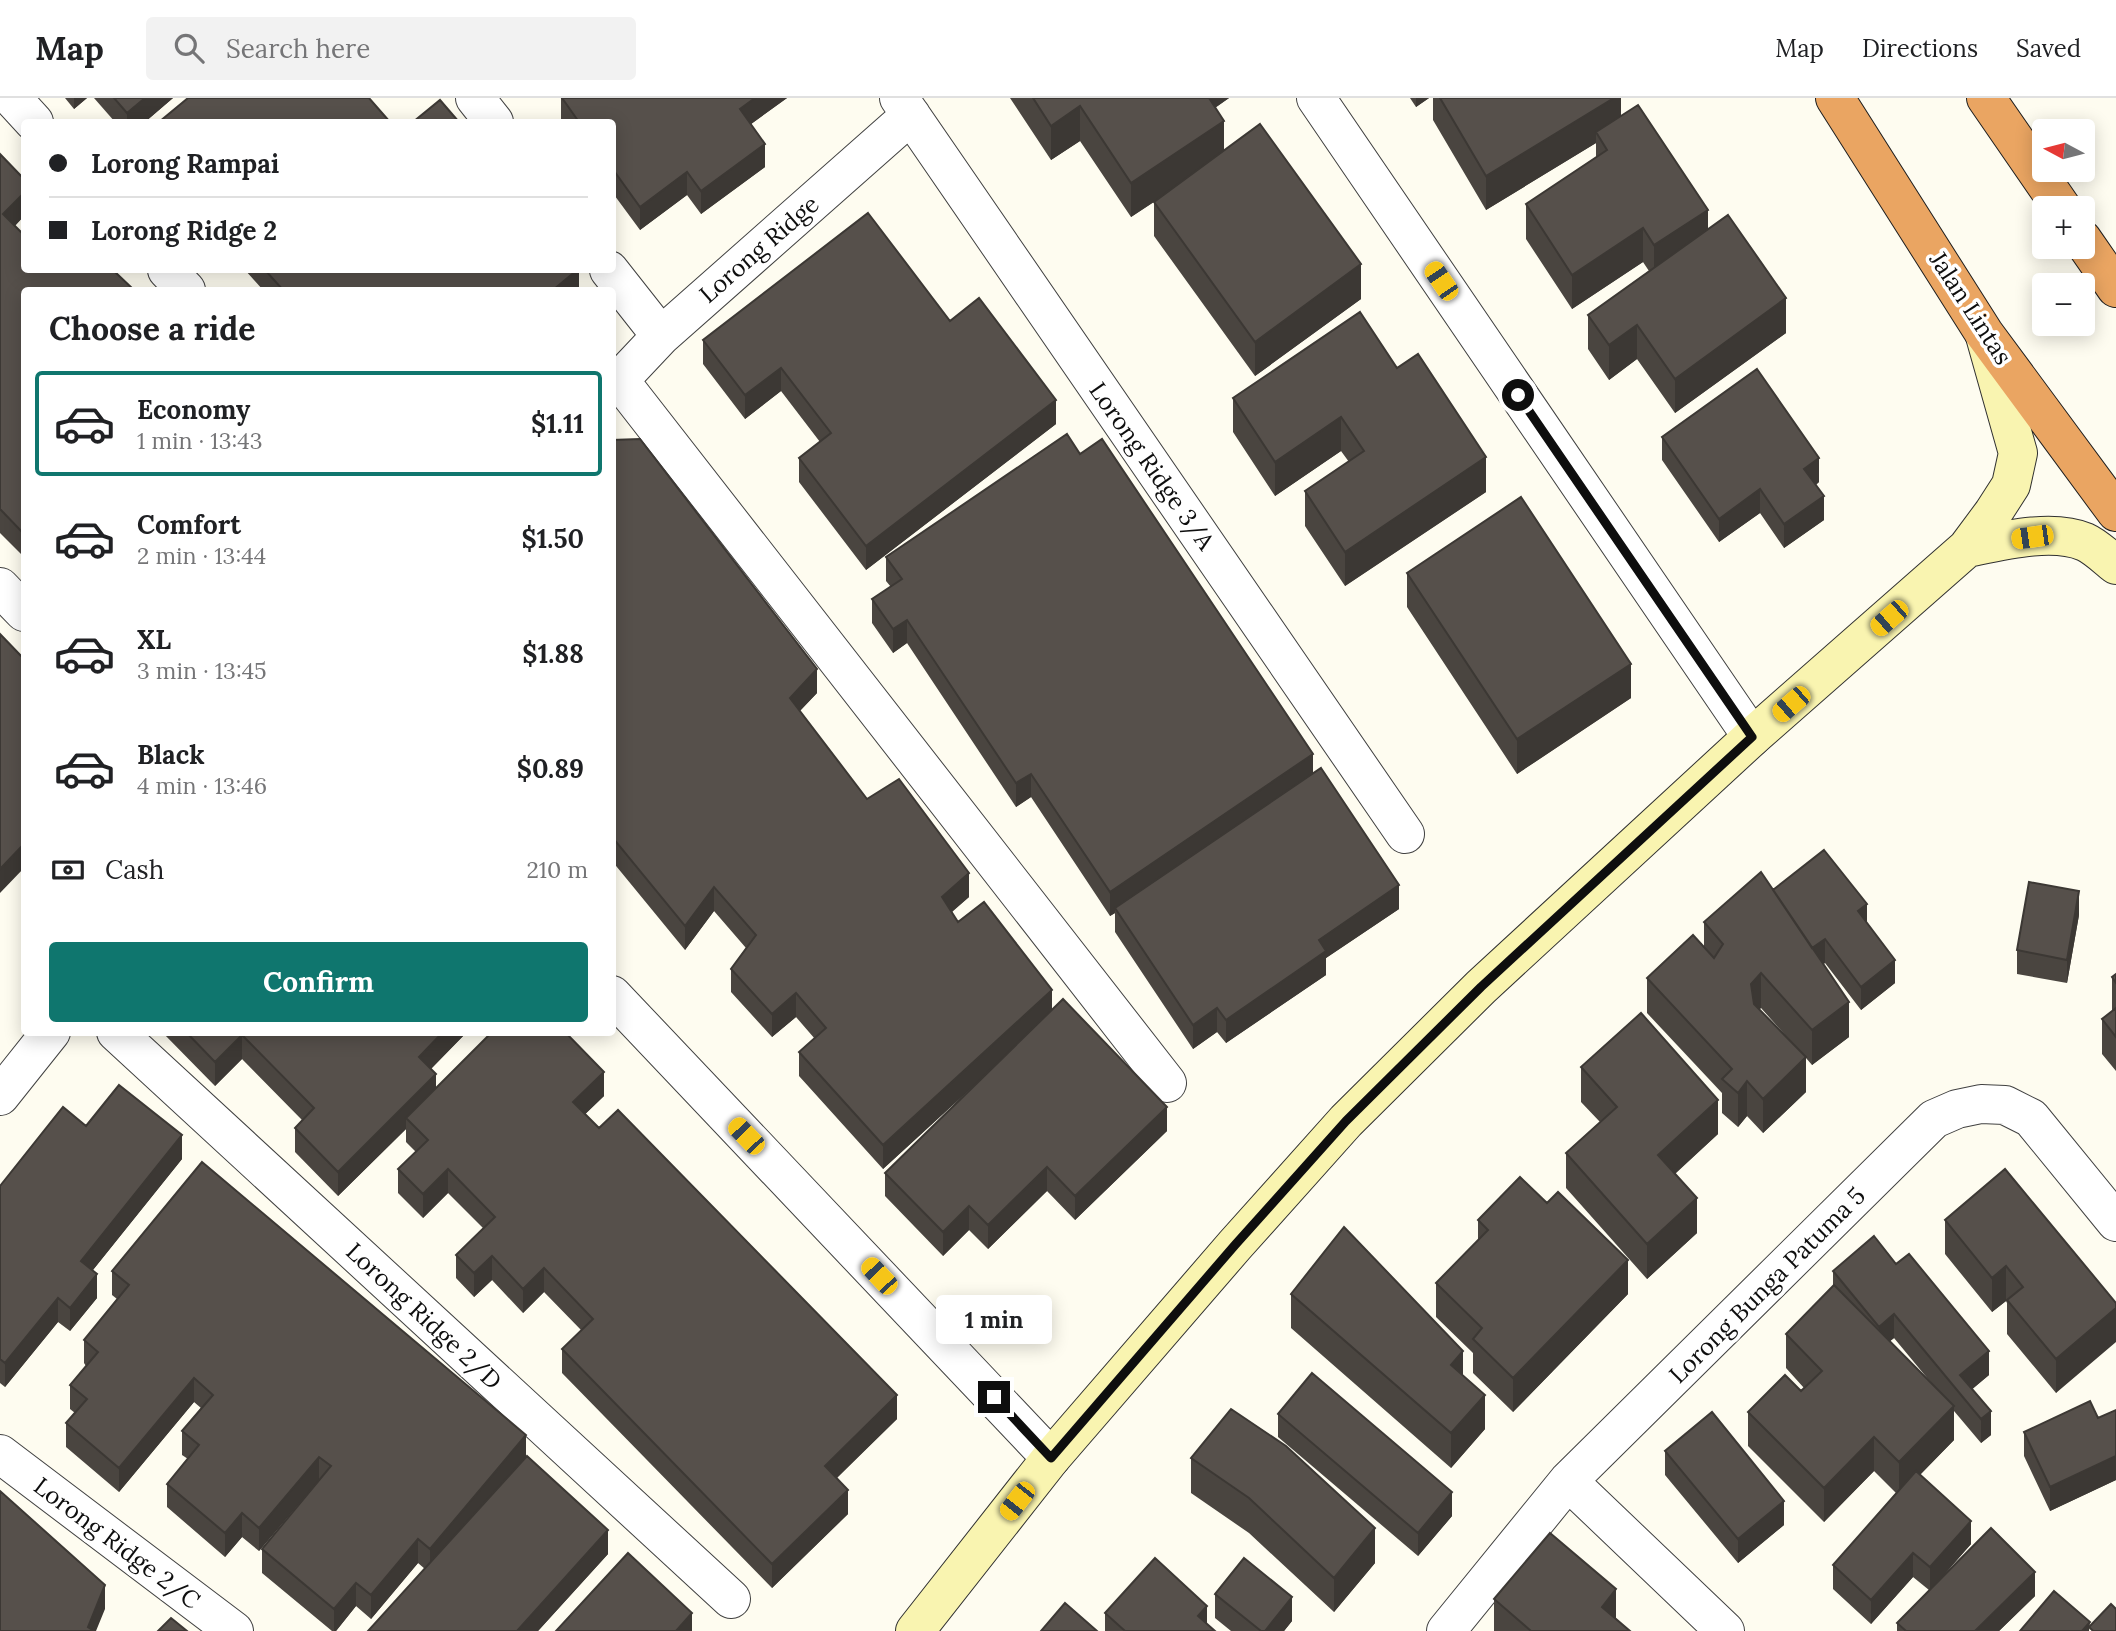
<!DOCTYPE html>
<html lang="en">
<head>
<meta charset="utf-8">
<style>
  :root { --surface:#fff; --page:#f2f2f2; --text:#202124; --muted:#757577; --line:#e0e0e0; --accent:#0f766e }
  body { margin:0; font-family:Lora,serif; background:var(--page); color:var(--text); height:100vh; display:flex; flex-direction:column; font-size:26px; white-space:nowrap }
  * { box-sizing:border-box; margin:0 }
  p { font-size:23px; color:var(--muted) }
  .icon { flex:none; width:38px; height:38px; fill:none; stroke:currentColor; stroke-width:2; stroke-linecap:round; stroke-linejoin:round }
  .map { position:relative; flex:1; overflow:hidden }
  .drawer { position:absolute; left:21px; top:189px; width:595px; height:749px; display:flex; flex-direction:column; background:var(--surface); border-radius:7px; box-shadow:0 4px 18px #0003 }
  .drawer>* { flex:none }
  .guide { position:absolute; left:21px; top:21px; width:595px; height:154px; border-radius:7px; box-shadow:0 4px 18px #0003; display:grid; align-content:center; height:154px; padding:0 28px; background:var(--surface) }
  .needle { width:46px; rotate:277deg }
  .fabs { position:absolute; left:2032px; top:21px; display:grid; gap:14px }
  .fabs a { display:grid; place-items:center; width:63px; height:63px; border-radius:7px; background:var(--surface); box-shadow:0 4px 18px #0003; font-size:35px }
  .end { position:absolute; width:32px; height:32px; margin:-16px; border:9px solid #0e0e0e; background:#fff; box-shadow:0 0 0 4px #fff }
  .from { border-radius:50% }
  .bubble { position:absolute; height:49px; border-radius:7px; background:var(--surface); box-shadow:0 4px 18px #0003; font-size:23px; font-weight:700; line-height:49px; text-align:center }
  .car { position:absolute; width:21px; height:42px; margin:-21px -10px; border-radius:9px; box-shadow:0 0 5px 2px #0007; background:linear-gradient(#f5c518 24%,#345 0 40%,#f5c518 0 76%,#345 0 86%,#f5c518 0) }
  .guide b { display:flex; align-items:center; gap:24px; height:66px; font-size:26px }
  .guide b+b { border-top:2px solid var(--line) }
  .guide i { width:18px; height:18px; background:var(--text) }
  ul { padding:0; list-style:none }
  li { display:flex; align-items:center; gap:21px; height:105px; margin:0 14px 10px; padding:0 14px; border:4px solid transparent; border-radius:7px }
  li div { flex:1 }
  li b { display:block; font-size:26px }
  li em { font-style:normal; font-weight:700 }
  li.current { border-color:var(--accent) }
  li>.icon { width:63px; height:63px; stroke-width:1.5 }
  h2 { padding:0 28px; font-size:32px; line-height:84px }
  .pay { display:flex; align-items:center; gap:18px; height:77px; padding:0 28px; font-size:26px }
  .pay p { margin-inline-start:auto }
  .cta { display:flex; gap:14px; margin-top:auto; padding:14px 28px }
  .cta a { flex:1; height:80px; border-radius:7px; background:var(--accent); color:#fff; font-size:28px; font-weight:700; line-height:80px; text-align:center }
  header { display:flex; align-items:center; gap:42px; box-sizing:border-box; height:98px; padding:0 35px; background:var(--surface); border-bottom:2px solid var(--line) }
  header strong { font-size:33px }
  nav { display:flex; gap:38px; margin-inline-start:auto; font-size:24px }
  .search { width:490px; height:63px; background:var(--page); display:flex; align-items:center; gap:18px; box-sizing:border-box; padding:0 24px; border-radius:7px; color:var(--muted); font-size:26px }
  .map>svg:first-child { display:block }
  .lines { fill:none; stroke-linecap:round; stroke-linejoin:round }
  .street-casing { stroke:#414141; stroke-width:40 }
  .secondary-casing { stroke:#303030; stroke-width:40 }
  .highway-casing { stroke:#1f1f1f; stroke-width:40 }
  .street { stroke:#fff; stroke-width:38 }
  .secondary { stroke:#f9f4b0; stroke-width:38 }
  .highway { stroke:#eaa562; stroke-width:38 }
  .wall { fill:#4a4540; fill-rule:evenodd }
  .shaded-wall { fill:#3c3834 }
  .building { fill:#56504b; stroke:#3c3834; stroke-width:2 }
  .route { stroke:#0e0e0e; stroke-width:9 }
  .labels { text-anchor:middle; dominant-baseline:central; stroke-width:7; stroke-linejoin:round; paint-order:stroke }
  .street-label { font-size:24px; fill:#0e0e0e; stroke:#fff }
</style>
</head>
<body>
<header>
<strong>Map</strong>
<div class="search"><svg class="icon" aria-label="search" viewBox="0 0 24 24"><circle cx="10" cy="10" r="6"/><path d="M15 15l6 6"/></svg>Search here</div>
<nav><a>Map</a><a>Directions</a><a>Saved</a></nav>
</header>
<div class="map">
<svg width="2116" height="1533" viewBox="0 0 2116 1533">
  <rect width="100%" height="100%" fill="#fefcf0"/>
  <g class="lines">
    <!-- street casing -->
    <g class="street-casing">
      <path id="street" d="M12 0 34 24
        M475 0 494 24
        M899 0 1405 736
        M1316 0 1752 639
        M167 172 186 192
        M609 172 661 238
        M620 283 1167 985
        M612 290 661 238 911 17
        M0 489 24 514
        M612 897 1051 1360
        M116 934 731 1501
        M0 998 51 934
        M0 1356 234 1533
        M1568 1383 1725 1533
        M1446 1533 1568 1383 1934 1021 1957 1011 1981 1006 2005 1007 2031 1020 2116 1124"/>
    </g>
    <!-- secondary casing -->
    <g class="secondary-casing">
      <path id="secondary" d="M1967 450C2001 443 2052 430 2085 444 2096 449 2107 460 2116 467
        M915 1533 1051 1360 1235 1147 1346 1023 1481 889 1752 639 1967 450 1993 415 2011 387 2018 355 1985 238"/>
    </g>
    <!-- highway casing -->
    <g class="highway-casing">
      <path id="highway" d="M1835 0 1984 235 2116 414
        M1986 0 2062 110
        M2082 141 2116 190"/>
    </g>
    <!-- street -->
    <use href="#street" class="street"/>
    <!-- secondary -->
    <use href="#secondary" class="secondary"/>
    <!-- highway -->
    <use href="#highway" class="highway"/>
  </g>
  <!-- wall -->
  <path class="wall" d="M65 0H87L74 11Z
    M94 0H173L145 24H115Z
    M561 0H787L751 26 765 69 701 116 687 97 640 132 612 94V24H562L561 23Z
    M1010 0H1229L1215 10 1224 52 1361 201 1255 278 1154 138V104L1131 119 1080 43 1051 62Z
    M1410 0H1429L1416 9Z
    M1433 0H1621V18L1786 235 1675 315 1637 261 1609 282 1588 251V217L1649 173 1643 164 1572 211 1526 141V106L1596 59V45L1486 112 1433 22Z
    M0 56 24 118 15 128 24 192V459L0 435Z
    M245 172H579V192H263Z
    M950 223 1056 326 866 472 799 384V360L820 344 781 293 745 321 703 266V242Z
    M1397 270 1486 394 1345 488 1305 428V393L1349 364 1341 353 1275 398 1233 334V300Z
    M1662 339 1819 384 1816 387 1824 422 1784 450 1760 415 1719 444 1662 362Z
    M612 342 817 595 800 613 867 701 969 799 952 814 958 824 1052 911 1167 1033 1075 1122 1047 1093 988 1151 969 1132 943 1158 885 1098V1075L979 983 883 1071 799 978V954L815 941 796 919 772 939 731 894V871L746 850 714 813 685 852 612 763Z
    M1080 356 1313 675 1399 811 1326 860V877L1226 945 1217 934 1193 951 1115 834V815L1110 818 1031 699 1016 709 907 545 893 555 872 525V501L891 489 886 483V459Z
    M1407 475 1631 600 1517 676 1407 509Z
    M1773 792 1867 825 1895 885 1861 912 1825 865 1823 866 1849 939 1812 967 1806 960V994L1763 1035 1747 1018 1738 1029 1722 1015V995L1647 915V880L1704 849V824ZM1761 910 1795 948 1759 911Z
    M2079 817 2067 885 2017 876V852Z
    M2116 876V973L2102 956V921L2112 913V879Z
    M162 934H467L431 971 436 990 604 998 585 1016 897 1321 837 1380 848 1416 772 1490 562 1275V1251L581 1232 544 1194 523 1215 492 1182 474 1199 456 1180V1157L483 1130 448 1095 423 1120 398 1095V1071L416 1054 406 1044V1031L338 1098 295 1054V1030L302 1022 242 961 215 988Z
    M1581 969 1718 1036 1675 1076 1697 1135 1647 1181 1566 1090V1055L1600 1024 1581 1004Z
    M86 1028 182 1061 92 1173 97 1200 70 1233 58 1224 5 1289 0 1285V1088Z
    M1478 1122 1628 1196 1513 1314 1473 1275V1255L1436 1219V1185L1478 1142Z
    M1945 1122 2116 1205 2056 1295 2007 1236V1205L2006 1203 1992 1214 1945 1156Z
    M1896 1166 1989 1277 1972 1291 1991 1337 1981 1345 1954 1313V1342L1920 1377 1971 1446 1940 1481 2035 1498 1999 1533H1897V1525L1929 1492 1913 1479 1871 1526 1833 1491V1467L1896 1395 1874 1373 1824 1424 1748 1348V1314L1801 1293 1804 1290 1786 1270V1236L1833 1188V1173ZM1894 1240 1933 1287 1890 1243Z
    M112 1173 526 1359 608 1456 538 1533H368L425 1471 418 1465 371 1521 356 1508 336 1533H332L262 1475V1451L319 1382 259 1453 242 1439 225 1459 167 1409V1386L188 1361 182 1357V1333L201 1310 194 1304 119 1394 66 1349V1325L75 1315 70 1311V1287L86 1268 84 1265V1242L117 1201 112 1197Z
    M1291 1196 1463 1278 1485 1331 1451 1370 1291 1230Z
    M2116 1312V1382L2050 1413 2024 1358V1334L2098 1320Z
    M1278 1316 1452 1418 1418 1458 1278 1339Z
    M1665 1353 1784 1427 1738 1465 1665 1377Z
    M1191 1360 1375 1465 1334 1514 1249 1435 1191 1395Z
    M1215 1496 1292 1523 1284 1533H1231L1215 1520Z
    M1494 1501 1616 1521 1630 1533H1494Z
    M1105 1515 1207 1526 1215 1533H1105Z"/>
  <!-- shaded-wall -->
  <path class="shaded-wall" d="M74 0H87L74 11Z
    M145 0H173L145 24H127V15Z
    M755 0H787L740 34V11Z
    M1200 0H1229L1200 20Z
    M1416 0H1429L1416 9Z
    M1614 0H1621V30L1596 34V45L1486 112V78Z
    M1080 8V43L1051 62V28Z
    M1224 23V57L1131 119V85Z
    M765 46V69L701 116V93Z
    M687 74V97L640 132V109Z
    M24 95V118L3 140V116Z
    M1708 112V147L1654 182V147Z
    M1643 130V164L1572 211V177Z
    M1361 166V201L1255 278V244Z
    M577 172H579V192H553Z
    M1786 200V235L1675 315V281Z
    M1637 227V261L1609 282V247Z
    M781 270V293L745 321V297Z
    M1056 302V326L866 472V448Z
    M1341 319V353L1275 398V364Z
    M1486 359V394L1345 488V454Z
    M1819 360V384L1804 394V371Z
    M1760 391V415L1719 444V421Z
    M1824 398V422L1784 450V426Z
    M907 522V545L893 555V531Z
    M1631 566V600L1517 676V641Z
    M817 571V595L790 623V600Z
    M1313 656V679L1115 810V815L1110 818V794Z
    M1031 676V699L1016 709V685Z
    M24 746V770L0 795V771Z
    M969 775V799L942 822V799Z
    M1399 787V811L1326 860V877L1226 945V922L1319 842Z
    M714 789V813L685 852V828Z
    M2079 793V817L2067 885V862Z
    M1867 806V830L1858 813Z
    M1825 841V865L1812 874V850Z
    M1895 862V885L1861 912V889Z
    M1761 875V910L1751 920V886Z
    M1052 892V916L883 1071V1047Z
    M796 895V919L772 939V916Z
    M1849 904V939L1812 967V932Z
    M1217 910V934L1193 951V927Z
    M443 934H467L419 983V959Z
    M242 937V961L215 988V964Z
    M1806 959V994L1763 1035V1001Z
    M604 974V998L573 1028V1004Z
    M436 976V1000L406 1020V1031L338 1098V1074Z
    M1747 983V1018L1738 1029V995Z
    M1718 1002V1036L1658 1091V1057Z
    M1167 1009V1033L1075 1122V1098Z
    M182 1037V1061L81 1187V1163Z
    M1047 1069V1093L988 1151V1127Z
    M448 1071V1095L423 1120V1096Z
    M1697 1100V1135L1647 1181V1146Z
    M969 1108V1132L943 1158V1134Z
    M492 1158V1182L474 1199V1175Z
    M1628 1162V1196L1513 1314V1280Z
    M2006 1168V1203L1992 1214V1180Z
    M544 1170V1194L523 1215V1191Z
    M97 1176V1200L70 1233V1210Z
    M58 1200V1224L5 1289V1265Z
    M2116 1210V1244L2056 1295V1261Z
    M1894 1216V1240L1879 1252V1229Z
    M1463 1253V1287L1451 1267Z
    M1989 1253V1277L1963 1299 1960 1277Z
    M194 1280V1304L119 1394V1370Z
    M897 1297V1321L825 1391V1368Z
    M1485 1297V1331L1451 1370V1335Z
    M1954 1308V1342L1899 1398V1364Z
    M1991 1313V1337L1981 1345V1321Z
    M526 1337V1361L430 1475V1451Z
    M1874 1339V1373L1824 1424V1390Z
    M2116 1358V1382L2050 1413V1389Z
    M319 1359V1382L259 1453V1430Z
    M848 1392V1416L772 1490V1466Z
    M1452 1394V1418L1418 1458V1435Z
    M1784 1403V1427L1738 1465V1441Z
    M242 1415V1439L225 1459V1435Z
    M1971 1423V1446L1930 1493V1469Z
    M1375 1430V1465L1334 1514V1480Z
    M608 1432V1456L538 1533H517Z
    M418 1441V1465L371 1521V1497Z
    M1913 1455V1479L1871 1526V1502Z
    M2035 1474V1498L1999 1533H1975Z
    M356 1485V1508L336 1533H334V1511Z
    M105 1487V1511L96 1533H88V1529Z
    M1616 1491V1525L1602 1509Z
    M1292 1499V1523L1284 1533H1265Z
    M1207 1508V1531L1198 1518Z
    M692 1515V1533H676Z
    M2090 1524 2089 1533H2082Z"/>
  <!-- building -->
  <path class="building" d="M114 0H145L127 15Z
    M188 0H369L390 24H159Z
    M562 0H755L740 11 765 46 701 93 687 74 640 109 612 70V24H579Z
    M1033 0H1209L1224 23 1131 85 1080 8 1051 28Z
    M1440 0H1614L1486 78Z
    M440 2 459 24H413Z
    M1638 7 1708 112 1654 147 1643 130 1572 177 1526 106 1607 52 1596 34Z
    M1260 26 1361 166 1255 244 1154 104Z
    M0 56 24 81V95L3 116 22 135 24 133V172H113L134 192H24V436L0 411Z
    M868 115 950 223 979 200 1056 302 866 448 799 360 831 335 781 270 745 297 703 242Z
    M1728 117 1786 200 1675 281 1637 227 1609 247 1588 217Z
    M265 172H577L553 192H283Z
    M1360 214 1397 270 1418 256 1486 359 1345 454 1305 393 1364 353 1341 319 1275 364 1233 300Z
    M1757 271 1819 360 1804 371 1824 398 1784 426 1760 391 1719 421 1662 339Z
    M1067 336 1080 356 1102 341 1313 656 1110 794 1031 676 1016 685 907 522 893 531 872 501 902 481 886 459Z
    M640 341 817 571 790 600 867 701 899 681 969 775 942 799 958 824 984 804 1052 892 883 1047 799 954 826 930 796 895 772 916 731 871 756 837 714 789 685 828 612 739V342Z
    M1521 399 1631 566 1517 641 1407 475Z
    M0 536 24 561V746L0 771Z
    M1321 670 1399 787 1319 842 1326 853 1226 922 1217 910 1193 927 1115 810Z
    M1824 752 1867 806 1858 813 1895 862 1861 889 1825 841 1812 850 1773 792Z
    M1761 774 1849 904 1812 932 1761 875 1751 886 1754 906 1806 959 1763 1001 1747 983 1738 995 1722 981 1732 971 1647 880 1693 837 1714 860 1723 846 1704 824Z
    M2029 784 2079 793 2067 862 2017 852Z
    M2116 876V885L2112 879Z
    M1063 901 1167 1009 1075 1098 1047 1069 988 1127 969 1108 943 1134 885 1075Z
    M2116 910V939L2102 921Z
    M1641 915 1718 1002 1658 1057 1697 1100 1647 1146 1566 1055 1617 1009 1581 969Z
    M186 934H443L419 959 436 976 338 1074 295 1030 314 1010 242 937 215 964Z
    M492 934H565L604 974 573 1004 599 1030 618 1012 897 1297 825 1368 848 1392 772 1466 562 1251 593 1221 544 1170 523 1191 492 1158 474 1175 456 1157 495 1119 448 1071 423 1096 398 1071 428 1042 406 1020Z
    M119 987 182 1037 81 1163 97 1176 70 1210 58 1200 5 1265 0 1261V1088L63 1009 86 1028Z
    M202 1064 526 1337 430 1451 418 1441 371 1497 356 1485 334 1511 262 1451 331 1368 319 1359 259 1430 242 1415 225 1435 167 1386 199 1347 182 1333 213 1297 194 1280 119 1370 66 1325 87 1301 70 1287 98 1254 84 1242 129 1187 112 1173Z
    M2005 1071 2116 1205V1210L2056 1261 2007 1202 2023 1189 2006 1168 1992 1180 1945 1122Z
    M1520 1079 1547 1105 1558 1094 1628 1162 1513 1280 1473 1241 1482 1230 1436 1185 1488 1132 1478 1122Z
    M1344 1129 1463 1253 1451 1267 1485 1297 1451 1335 1291 1196Z
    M1874 1138 1896 1166 1909 1156 1989 1253 1960 1277 1991 1313 1981 1321 1894 1216 1879 1229 1833 1173Z
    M1834 1187 1954 1308 1899 1364 1874 1339 1824 1390 1748 1314 1785 1277 1801 1293 1822 1273 1786 1236Z
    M1312 1275 1452 1394 1418 1435 1278 1316Z
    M2090 1303 2098 1320 2116 1312V1358L2050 1389 2024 1334Z
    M1231 1311 1286 1348 1375 1430 1334 1480 1249 1400 1191 1360Z
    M1712 1314 1784 1403 1738 1441 1665 1353Z
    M527 1358 608 1432 517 1533H368Z
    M1916 1373 1971 1423 1930 1469 1913 1455 1871 1502 1833 1467Z
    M0 1393 105 1487 88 1529 94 1533H0Z
    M1991 1430 2035 1474 1975 1533H1906L1897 1525Z
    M1550 1435 1616 1491 1602 1509 1630 1533H1531L1494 1501Z
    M628 1455 692 1515 676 1533H556Z
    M1155 1460 1207 1508 1198 1518 1215 1533H1125L1105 1515Z
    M1244 1460 1292 1499 1265 1533H1261L1215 1496Z
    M2054 1493 2090 1524 2082 1533H2020Z
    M1065 1505 1097 1533H1041Z
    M2111 1506 2116 1511V1533H2093L2089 1529Z
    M171 1520 187 1533H158Z"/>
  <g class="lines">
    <!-- route -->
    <path class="route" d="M994 1299 1051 1360 1235 1147 1346 1023 1481 889 1752 639 1518 297"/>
  </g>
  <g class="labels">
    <!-- street labels -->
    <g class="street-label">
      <text transform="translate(759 151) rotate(-41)">Lorong Ridge</text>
      <text transform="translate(1971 210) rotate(57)">Jalan Lintas</text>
      <text transform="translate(1152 368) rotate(55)">Lorong Ridge 3/A</text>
      <text transform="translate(1767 1187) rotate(-45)">Lorong Bunga Patuma 5</text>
      <text transform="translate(424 1218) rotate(43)">Lorong Ridge 2/D</text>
      <text transform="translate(117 1445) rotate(37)">Lorong Ridge 2/C</text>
    </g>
  </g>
</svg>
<div class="fabs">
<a><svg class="needle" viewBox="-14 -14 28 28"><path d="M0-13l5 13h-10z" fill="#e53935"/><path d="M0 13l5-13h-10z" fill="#757577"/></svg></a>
<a>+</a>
<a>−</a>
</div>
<i class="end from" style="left:1518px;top:297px"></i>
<i class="end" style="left:994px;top:1299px"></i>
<div class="bubble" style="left:936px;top:1197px;width:116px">1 min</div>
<i class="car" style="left:1441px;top:183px;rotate:326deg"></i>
<i class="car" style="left:2032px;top:439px;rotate:262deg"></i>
<i class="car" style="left:1889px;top:520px;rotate:229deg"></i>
<i class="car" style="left:1791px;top:606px;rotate:229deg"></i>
<i class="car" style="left:746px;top:1038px;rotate:316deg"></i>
<i class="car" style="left:879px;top:1178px;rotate:317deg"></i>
<i class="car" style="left:1017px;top:1403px;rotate:218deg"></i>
<div class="guide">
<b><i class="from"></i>Lorong Rampai</b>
<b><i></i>Lorong Ridge 2</b>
</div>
<section class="drawer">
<h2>Choose a ride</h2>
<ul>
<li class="current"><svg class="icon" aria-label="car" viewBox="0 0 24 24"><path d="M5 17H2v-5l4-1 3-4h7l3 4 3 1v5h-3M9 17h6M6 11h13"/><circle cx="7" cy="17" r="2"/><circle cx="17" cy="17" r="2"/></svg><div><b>Economy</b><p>1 min · 13:43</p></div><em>$1.11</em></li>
<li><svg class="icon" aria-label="car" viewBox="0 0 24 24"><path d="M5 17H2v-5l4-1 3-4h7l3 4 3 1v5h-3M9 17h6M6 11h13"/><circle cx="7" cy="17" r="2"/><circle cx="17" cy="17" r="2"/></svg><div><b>Comfort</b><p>2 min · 13:44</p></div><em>$1.50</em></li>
<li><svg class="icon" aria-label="car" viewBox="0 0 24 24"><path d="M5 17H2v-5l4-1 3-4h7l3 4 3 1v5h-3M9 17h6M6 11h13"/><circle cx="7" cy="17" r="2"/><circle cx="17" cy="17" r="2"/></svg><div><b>XL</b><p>3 min · 13:45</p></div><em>$1.88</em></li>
<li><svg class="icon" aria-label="car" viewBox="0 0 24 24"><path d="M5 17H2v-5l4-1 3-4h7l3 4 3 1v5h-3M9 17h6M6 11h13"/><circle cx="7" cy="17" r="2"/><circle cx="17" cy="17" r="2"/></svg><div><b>Black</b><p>4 min · 13:46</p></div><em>$0.89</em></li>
</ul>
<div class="pay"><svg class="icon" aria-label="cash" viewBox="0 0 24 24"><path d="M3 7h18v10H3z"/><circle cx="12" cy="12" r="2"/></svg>Cash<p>210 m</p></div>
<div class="cta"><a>Confirm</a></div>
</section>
</div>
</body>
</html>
